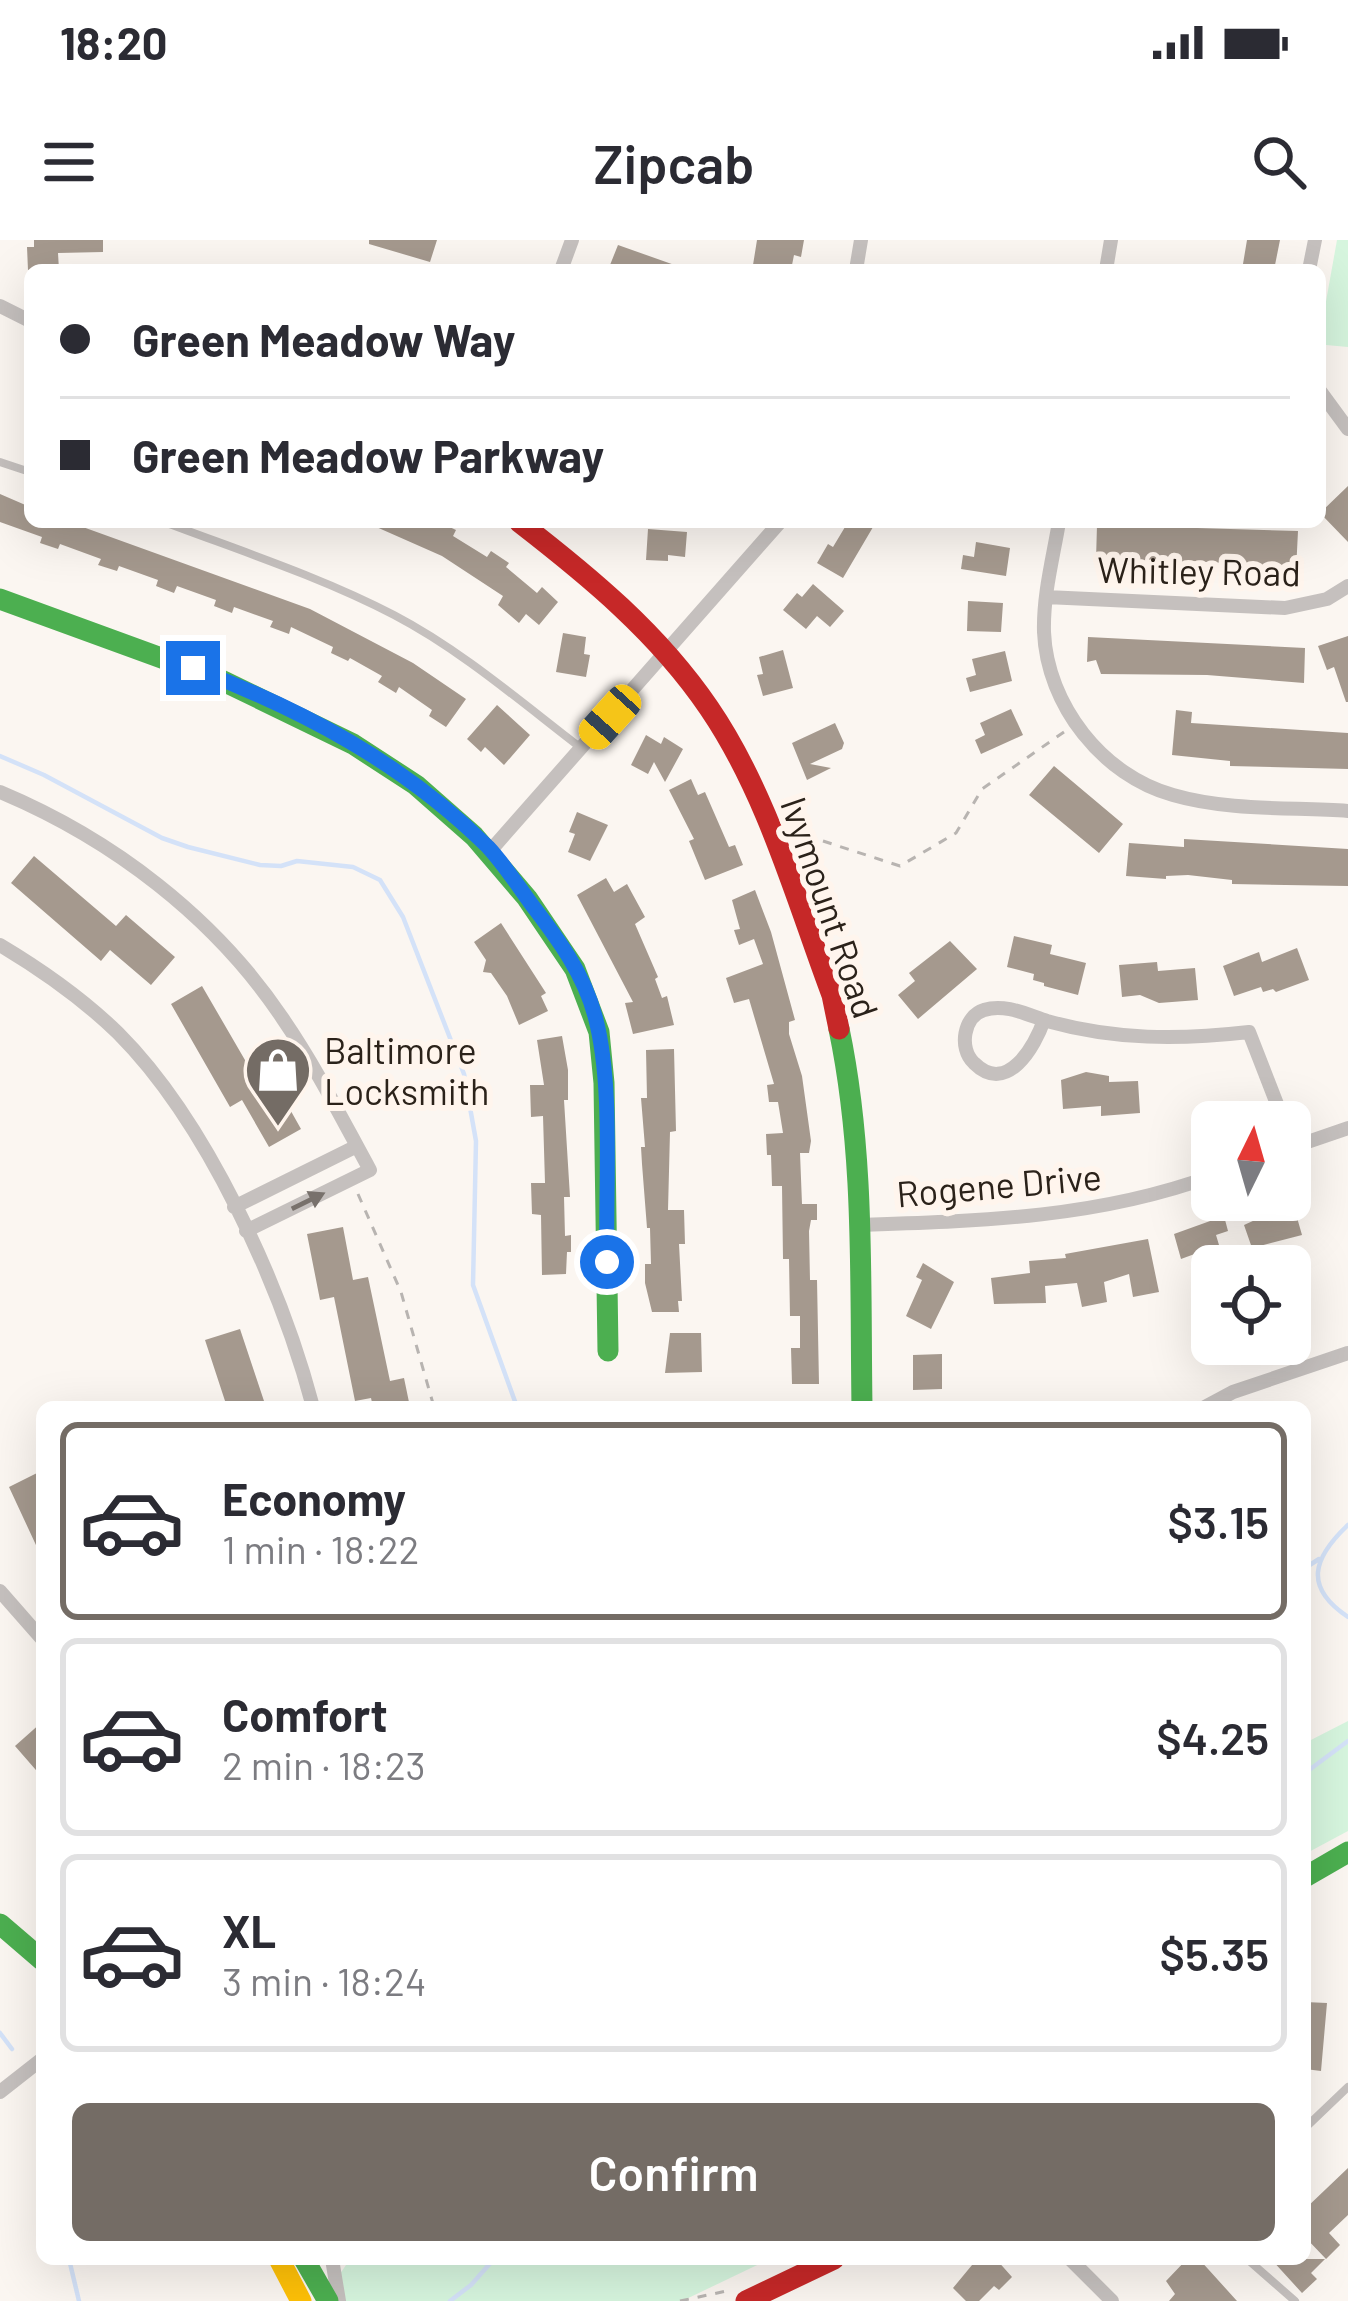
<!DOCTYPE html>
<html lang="en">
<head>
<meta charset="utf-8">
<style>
  :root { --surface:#fff; --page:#f2f2f3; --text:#2b2b33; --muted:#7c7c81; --line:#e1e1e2; --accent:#746c65 }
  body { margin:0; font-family:Barlow,sans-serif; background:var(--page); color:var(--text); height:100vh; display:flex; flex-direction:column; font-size:45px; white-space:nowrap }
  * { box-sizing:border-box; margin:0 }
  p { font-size:39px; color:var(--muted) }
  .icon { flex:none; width:66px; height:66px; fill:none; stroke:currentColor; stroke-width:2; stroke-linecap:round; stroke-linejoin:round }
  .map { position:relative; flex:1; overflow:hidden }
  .panel { position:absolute; left:36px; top:1161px; width:1275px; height:864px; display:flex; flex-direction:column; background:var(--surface); border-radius:18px; box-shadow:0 12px 48px #0002 }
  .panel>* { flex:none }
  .banner { position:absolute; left:24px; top:24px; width:1302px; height:264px; border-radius:18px; box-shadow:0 12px 48px #0002; display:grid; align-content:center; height:264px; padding:0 36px; background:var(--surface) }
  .needle { width:78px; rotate:5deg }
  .tools { position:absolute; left:1191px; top:861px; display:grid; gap:24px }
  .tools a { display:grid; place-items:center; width:120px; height:120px; border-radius:18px; background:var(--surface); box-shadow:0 12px 48px #0002; font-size:60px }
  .end { position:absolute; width:54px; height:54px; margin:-27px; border:15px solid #1a73e8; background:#fff; box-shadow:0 0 0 6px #fff }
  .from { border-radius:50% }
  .car { position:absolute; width:36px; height:72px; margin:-36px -18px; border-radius:15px; box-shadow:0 0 9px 3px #0007; background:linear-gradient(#f5c518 24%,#345 0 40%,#f5c518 0 76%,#345 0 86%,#f5c518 0) }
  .banner b { display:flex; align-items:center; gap:42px; height:114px; font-size:45px }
  .banner b+b { border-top:3px solid var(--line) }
  .banner i { width:30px; height:30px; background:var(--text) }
  ul { padding:21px 0 0; list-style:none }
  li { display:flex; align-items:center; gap:36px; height:198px; margin:0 24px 18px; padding:0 12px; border:6px solid var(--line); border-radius:18px }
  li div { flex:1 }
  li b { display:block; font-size:45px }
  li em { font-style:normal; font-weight:600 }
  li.current { border-color:var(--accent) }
  li>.icon { width:108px; height:108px; stroke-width:1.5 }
  .action { display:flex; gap:24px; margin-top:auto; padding:24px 36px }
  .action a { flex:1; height:138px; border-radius:18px; background:var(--accent); color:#fff; font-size:48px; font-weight:600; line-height:138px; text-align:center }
  .status { display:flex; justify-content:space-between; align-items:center; height:84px; padding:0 60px; background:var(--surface); direction:ltr }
  .status svg { height:33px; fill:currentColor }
  header { display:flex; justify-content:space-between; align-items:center; height:156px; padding:0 36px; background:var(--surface); font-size:54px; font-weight:600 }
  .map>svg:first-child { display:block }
  .green { fill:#d6f5de }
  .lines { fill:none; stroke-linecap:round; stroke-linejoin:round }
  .stream { stroke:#d4e2f8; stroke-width:4.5 }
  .building { fill:#a5998e }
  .path { stroke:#b8b4b1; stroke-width:3; stroke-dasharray:9 9; stroke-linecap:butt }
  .lane { stroke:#c5c0be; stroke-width:8 }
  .street { stroke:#c5c0be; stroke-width:14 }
  .fast { stroke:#4caf50; stroke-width:21 }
  .slow { stroke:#ffc107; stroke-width:21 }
  .jam { stroke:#c62828; stroke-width:21 }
  .oneway { fill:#78716c }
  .route { stroke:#1a73e8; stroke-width:15 }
  .labels { text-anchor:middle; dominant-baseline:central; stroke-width:12; stroke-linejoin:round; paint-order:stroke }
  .street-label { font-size:36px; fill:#2b221a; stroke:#fff5ed }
  .poi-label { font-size:36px; fill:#2b221a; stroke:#fff5ed; text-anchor:start }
</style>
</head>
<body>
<div class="status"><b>18:20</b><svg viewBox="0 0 49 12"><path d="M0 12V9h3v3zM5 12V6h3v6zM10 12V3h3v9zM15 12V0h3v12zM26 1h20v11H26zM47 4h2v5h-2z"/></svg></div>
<header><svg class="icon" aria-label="menu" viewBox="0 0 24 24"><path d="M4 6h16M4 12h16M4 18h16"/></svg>Zipcab<svg class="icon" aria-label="search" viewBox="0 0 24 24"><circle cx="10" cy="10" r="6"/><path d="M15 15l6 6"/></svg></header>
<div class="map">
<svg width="1348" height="2061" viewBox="0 0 1348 2061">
  <rect width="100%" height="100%" fill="#fbf6f1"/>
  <!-- green -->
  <path class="green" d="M1337 0H1348V107L1326 105 1325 67Z
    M1348 1481V1591L1305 1614V1503Z
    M350 2019H770L682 2061H322Z"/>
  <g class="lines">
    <!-- stream -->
    <path class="stream" d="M0 516 44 535 162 598 188 607 260 625 281 626 297 621 353 627 380 640 403 677 464 834 476 901 473 1045 517 1167
      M1348 1285C1313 1318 1303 1347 1348 1377
      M1305 1328 1319 1319
      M1305 1533 1348 1501
      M0 1793 12 1809
      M69 2019 79 2061
      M450 2061 471 2045 494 2019"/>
  </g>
  <!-- building -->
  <path class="building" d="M34 0H103V12L58 13 59 30H28L27 7H34Z
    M369 0H437L430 22 369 4Z
    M757 0H804L801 17 794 15 791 30 753 25Z
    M1247 0H1280L1274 30H1242Z
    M618 5 683 28 682 30H623L610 25Z
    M1348 246V302L1320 273Z
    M0 254 30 267V282H69L310 369 413 423 466 459 446 487 429 476 432 470 399 447 396 453 378 442 382 436 350 418 348 421 331 413 333 407 291 387 289 394 270 387 273 381 234 367 232 373 214 366 216 360 177 346 174 353 156 346 158 340 119 326 117 331 98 325 101 319 60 304 58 309 40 303 42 297 0 282Z
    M365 282H439L456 290 453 296 487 317 491 311 509 323 506 327 537 353 542 347 558 362 539 385 526 374 519 383 498 365 503 356 474 337 442 316Z
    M848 282H876L843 338 817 323 828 304 833 307Z
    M1097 285 1298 291 1296 331 1225 329V323L1191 321V326L1096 320Z
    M648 289 687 292 685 317 668 315V321L646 320Z
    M976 302 1010 308 1006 336 961 329 963 315 974 317Z
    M813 344 844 371 830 387 817 376 806 389 783 370 797 353 802 357Z
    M968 361 1003 363 1001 392 967 391Z
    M563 393 586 397 584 414 590 415 586 437 556 432Z
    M1348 396V462H1346L1334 427 1327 430 1318 406Z
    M1088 397 1305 408 1304 443 1207 435 1101 434 1096 420 1087 422Z
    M783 410 793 448 763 456 757 435 763 434 759 417Z
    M1005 411 1012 441 970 452 966 438 976 435 972 419Z
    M497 465 530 495 504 525 485 507 481 512 467 499Z
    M1011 469 1023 495 981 514 975 500 985 495 980 483Z
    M1176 470 1192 472 1191 483 1348 493V529L1230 526V521L1172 515Z
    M835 483 844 503 842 509 810 524 831 528 807 540 792 503Z
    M646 495 661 504 664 497 683 509 665 542 654 522 648 534 631 525Z
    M1054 526 1123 584 1099 613 1029 555Z
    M691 539 698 555 705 552 729 607 735 605 743 625 705 640 689 601 694 599 669 550Z
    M577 572 608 585 590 621 568 612 575 594 569 592Z
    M1184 599 1348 609V646L1232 644V640L1188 635 1166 636V639L1126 636 1129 603 1184 607Z
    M34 616 116 686 126 675 175 717 151 745 110 710 101 721 11 643Z
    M606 638 614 652 627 644 645 677 635 684 658 737 655 739 662 758 667 756 674 785 633 794 625 763 633 762 577 655Z
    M755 650 771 692 795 780 789 782V794L802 836 811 901 809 913H800L802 964H817V980H811L809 991 810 1040H817L819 1144H792L791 1108H800V1076H790L789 1019H783L782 946H772L771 915H767L766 894 783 893 778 862H769L767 845 774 844 749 759 734 763 726 738 763 724 754 699 739 705 734 690 740 689 732 660Z
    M501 683 546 753 541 756 548 771 519 785 507 756 491 733 483 732 486 720 474 702Z
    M1014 696 1052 705 1050 714 1086 723 1078 755 1044 746V743L1033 740 1034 734 1007 727Z
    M950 701 977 729 918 779 898 755 915 741 909 733Z
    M1297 708 1309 740 1276 752 1273 749 1263 752 1261 747 1234 756 1223 726 1259 712 1262 722Z
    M1157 722 1158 731 1195 728 1198 760 1159 763 1140 755 1122 757 1119 725Z
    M202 746 256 839 269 832 301 889 269 907 242 860 230 867 171 764Z
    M562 796 568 830V860H564L570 957H564L565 996 571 995V1012H567L566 1034 542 1035 541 975 532 974 531 943H545L543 876 531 877 530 845H544L537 800Z
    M674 809 676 891 670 892 668 970H684L685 1004H679L682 1061H678L679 1072H652L645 1043V1024H651L650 988H647L642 924 641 907H645L641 858H647L646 810Z
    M1086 832 1109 836V842L1138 841 1140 873 1101 876V866L1063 869 1061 840Z
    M1276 960H1292L1302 995 1252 1008 1244 985 1279 969Z
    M1224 976 1228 991 1216 995 1219 1005 1181 1019 1174 994Z
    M343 987 353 1040 368 1037 390 1141 404 1138 410 1167H373L371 1158 355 1161 334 1057 320 1060 307 994Z
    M1148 999 1159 1052 1133 1057 1129 1034 1104 1042 1107 1062 1082 1067 1077 1043 1045 1046 1046 1063 994 1064 991 1038 1030 1033 1029 1021 1066 1018 1065 1014Z
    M923 1023 954 1042 931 1089 906 1076 922 1040 916 1037Z
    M240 1089 266 1167H227L205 1100Z
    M670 1093H701L702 1132 665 1133Z
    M942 1114V1149L913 1150V1115Z
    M37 1233 42 1243 37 1249 42 1259V1318L9 1247Z
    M42 1482V1537L15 1506Z
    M1305 1762 1327 1763 1321 1831 1305 1829Z
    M1348 1928V1975L1329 1993 1340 2005 1326 2019 1305 1997V1969Z
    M977 2019H996L1012 2037 999 2050 994 2046 979 2061H966L953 2048Z
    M1187 2019H1199L1237 2061H1169L1175 2054 1166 2041Z
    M1271 2019H1325L1311 2033 1317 2039 1302 2053Z"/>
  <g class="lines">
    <!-- path -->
    <path class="path" d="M823 601 900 626 956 593 982 549 1064 492
      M358 954 401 1052 434 1167
      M680 2061 731 2050"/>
    <!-- lane -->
    <path class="lane" d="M0 222 30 232
      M164 282C241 311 321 337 394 375 461 410 521 462 581 508
      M1305 1888 1348 1847
      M1247 2019 1295 2061"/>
    <!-- street -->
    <path class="street" d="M561 30 572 0
      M856 30 861 0
      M1106 30 1111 0
      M1309 30 1315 0
      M0 66 30 81
      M1320 151 1348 189
      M1059 282C1053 318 1043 355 1044 392 1047 465 1103 536 1173 555 1228 571 1291 567 1348 571
      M1046 357 1285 368 1327 359 1348 346
      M0 552C112 599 215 677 283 779 316 827 342 879 370 930L246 991
      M491 610 780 282
      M0 705C42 730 83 759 118 793 207 882 281 1046 313 1167
      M1044 780C1035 806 1007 856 974 823 958 808 964 776 984 770 1005 763 1028 775 1047 781 1115 800 1179 800 1249 792L1284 882
      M1290 908 1348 888
      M234 967 357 906
      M859 985C981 981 1097 978 1212 936
      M1205 1167 1233 1152 1348 1113
      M0 1351 42 1399
      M0 1852 42 1819
      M332 2019 339 2061
      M1070 2019 1112 2061"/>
    <!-- fast -->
    <path class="fast" d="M0 359 219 439 353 504 416 545 474 596 527 658 575 729 599 792 604 843 608 1111
      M839 789C865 913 860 1041 862 1167
      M1305 1637 1348 1612
      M0 1684 42 1720
      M304 2019 328 2061"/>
    <!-- slow -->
    <path class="slow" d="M279 2019 301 2061"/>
    <!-- jam -->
    <path class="jam" d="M519 282C590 337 658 393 709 468 767 553 796 659 832 755L839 789
      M746 2061 834 2019"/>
  </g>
  <!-- one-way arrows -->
  <defs><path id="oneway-solid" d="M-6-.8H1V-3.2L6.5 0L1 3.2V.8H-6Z" transform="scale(3)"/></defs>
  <use class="oneway" href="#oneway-solid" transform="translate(308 961) rotate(-26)"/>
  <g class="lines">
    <!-- route -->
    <path class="route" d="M193 428C303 470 403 523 488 607 504 624 518 646 532 665 558 699 584 734 595 776 614 846 605 948 607 1022"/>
  </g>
  <!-- icons -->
  <defs>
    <g id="shop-pin" transform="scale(3.45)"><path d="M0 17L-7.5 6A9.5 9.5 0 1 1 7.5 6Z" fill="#746c65" stroke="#fff5ed"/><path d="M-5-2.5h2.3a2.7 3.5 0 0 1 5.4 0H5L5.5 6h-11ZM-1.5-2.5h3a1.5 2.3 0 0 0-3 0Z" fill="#fff"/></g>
  </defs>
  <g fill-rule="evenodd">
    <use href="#shop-pin" x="278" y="830"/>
  </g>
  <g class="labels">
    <!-- street labels -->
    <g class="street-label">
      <text transform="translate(1199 330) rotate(1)">Whitley Road</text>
      <text transform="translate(831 667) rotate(71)">Ivymount Road</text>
      <text transform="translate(999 944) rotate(-5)">Rogene Drive</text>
    </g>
    <!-- poi labels -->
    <g class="poi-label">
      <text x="324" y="809">Baltimore<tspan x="324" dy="41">Locksmith</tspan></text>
    </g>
  </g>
</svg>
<div class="tools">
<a><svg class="needle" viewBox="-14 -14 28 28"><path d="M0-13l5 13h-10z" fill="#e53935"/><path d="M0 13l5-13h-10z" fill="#7c7c81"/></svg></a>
<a><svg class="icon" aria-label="locate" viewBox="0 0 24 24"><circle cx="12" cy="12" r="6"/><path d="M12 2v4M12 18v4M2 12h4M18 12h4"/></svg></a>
</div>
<i class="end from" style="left:607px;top:1022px"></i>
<i class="end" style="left:193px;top:428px"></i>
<i class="car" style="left:610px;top:477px;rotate:222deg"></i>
<div class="banner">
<b><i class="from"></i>Green Meadow Way</b>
<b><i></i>Green Meadow Parkway</b>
</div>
<section class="panel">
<ul>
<li class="current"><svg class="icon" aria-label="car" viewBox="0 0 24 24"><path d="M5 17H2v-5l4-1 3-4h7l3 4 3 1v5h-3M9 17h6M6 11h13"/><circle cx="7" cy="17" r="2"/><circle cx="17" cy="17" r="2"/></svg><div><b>Economy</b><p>1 min · 18:22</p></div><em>$3.15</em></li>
<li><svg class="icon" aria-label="car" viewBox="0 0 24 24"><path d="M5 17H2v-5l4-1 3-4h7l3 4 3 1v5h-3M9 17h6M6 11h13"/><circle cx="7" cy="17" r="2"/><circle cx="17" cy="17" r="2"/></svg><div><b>Comfort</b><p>2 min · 18:23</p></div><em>$4.25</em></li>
<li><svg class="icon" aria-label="car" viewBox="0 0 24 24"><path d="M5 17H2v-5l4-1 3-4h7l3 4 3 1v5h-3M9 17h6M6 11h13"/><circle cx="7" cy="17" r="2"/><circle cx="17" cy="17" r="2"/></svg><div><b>XL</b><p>3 min · 18:24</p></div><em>$5.35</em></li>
</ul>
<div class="action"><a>Confirm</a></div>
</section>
</div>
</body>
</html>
